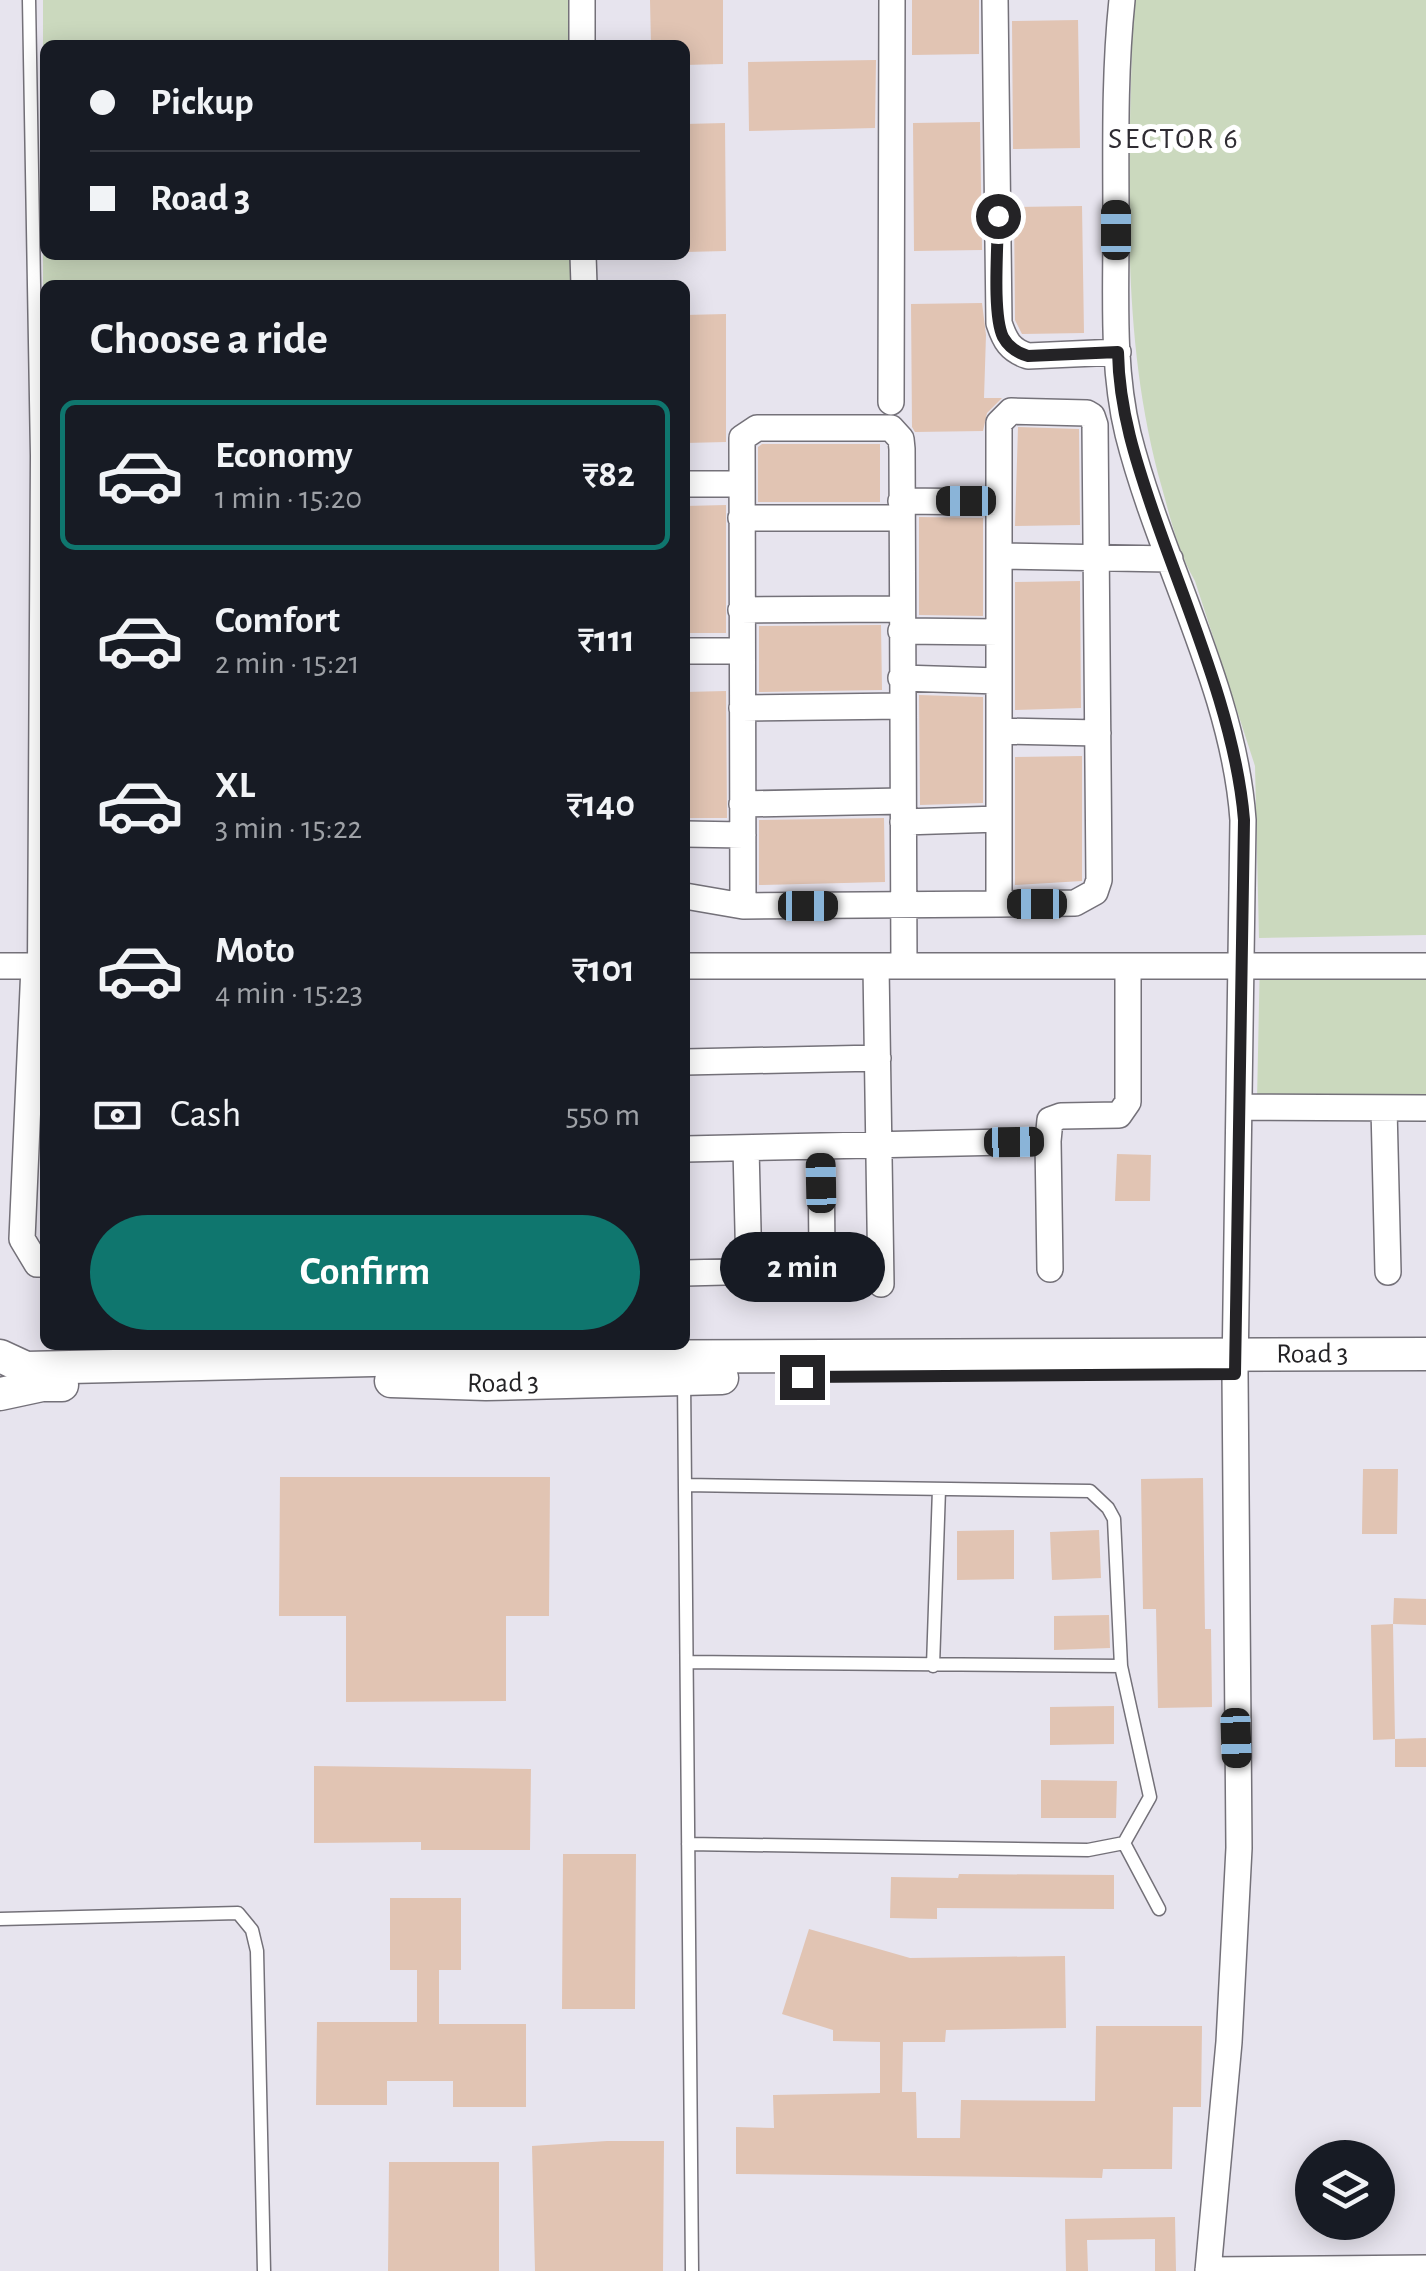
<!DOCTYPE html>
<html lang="en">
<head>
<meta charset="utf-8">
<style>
  :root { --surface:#171b24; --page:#242831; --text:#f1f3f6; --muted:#9ea1a6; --line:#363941; --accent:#0f766e }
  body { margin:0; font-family:"Alegreya Sans",sans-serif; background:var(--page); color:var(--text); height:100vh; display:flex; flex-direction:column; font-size:38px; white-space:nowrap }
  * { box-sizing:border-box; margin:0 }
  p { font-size:32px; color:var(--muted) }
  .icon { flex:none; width:55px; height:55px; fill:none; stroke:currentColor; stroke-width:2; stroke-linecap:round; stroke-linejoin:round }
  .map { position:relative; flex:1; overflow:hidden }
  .sheet { position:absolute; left:40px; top:280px; width:650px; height:1070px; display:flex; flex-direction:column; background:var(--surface); border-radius:15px; box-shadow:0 5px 25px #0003 }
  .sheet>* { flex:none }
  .banner { position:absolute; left:40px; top:40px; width:650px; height:220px; border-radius:15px; box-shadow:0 5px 25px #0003; display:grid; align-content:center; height:220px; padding:0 50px; background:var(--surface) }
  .tools { position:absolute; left:1295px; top:2140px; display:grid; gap:20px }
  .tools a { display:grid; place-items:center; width:100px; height:100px; border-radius:50%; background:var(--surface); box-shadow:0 5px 25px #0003; font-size:50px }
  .end { position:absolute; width:45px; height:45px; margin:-22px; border:12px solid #242326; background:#fff; box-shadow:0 0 0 5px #fff }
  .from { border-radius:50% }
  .bubble { position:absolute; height:70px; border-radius:35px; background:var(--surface); box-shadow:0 5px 25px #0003; font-size:32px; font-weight:700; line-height:70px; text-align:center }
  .car { position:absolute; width:30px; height:60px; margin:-30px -15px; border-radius:12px; box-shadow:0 0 8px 2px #0007; background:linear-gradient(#222 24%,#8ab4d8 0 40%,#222 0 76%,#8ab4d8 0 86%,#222 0) }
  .banner b { display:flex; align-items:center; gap:35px; height:95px; font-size:38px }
  .banner b+b { border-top:2px solid var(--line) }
  .banner i { width:25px; height:25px; background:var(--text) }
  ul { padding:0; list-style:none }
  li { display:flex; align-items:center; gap:30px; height:150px; margin:0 20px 15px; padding:0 30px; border:5px solid transparent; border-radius:15px }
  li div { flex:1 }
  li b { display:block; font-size:38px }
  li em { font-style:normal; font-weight:700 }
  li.selected { border-color:var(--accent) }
  li>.icon { width:90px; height:90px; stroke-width:1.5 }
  h2 { padding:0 50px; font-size:45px; line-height:120px }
  .pay { display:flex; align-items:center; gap:25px; height:110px; padding:0 50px; font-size:38px }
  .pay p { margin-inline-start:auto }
  .primary-button { display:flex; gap:20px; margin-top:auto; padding:20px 50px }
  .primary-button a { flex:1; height:115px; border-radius:60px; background:var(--accent); color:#fff; font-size:40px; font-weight:700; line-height:115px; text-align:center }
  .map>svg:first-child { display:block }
  .green { fill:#cbd9be }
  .building { fill:#e1c4b3 }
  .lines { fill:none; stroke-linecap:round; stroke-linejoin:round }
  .service-casing { stroke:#747179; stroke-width:15 }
  .minor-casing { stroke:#747179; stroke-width:28 }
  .tertiary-casing { stroke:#747179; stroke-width:35 }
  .service { stroke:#fff; stroke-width:12 }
  .minor { stroke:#fff; stroke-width:25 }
  .tertiary { stroke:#fff; stroke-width:32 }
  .route { stroke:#242326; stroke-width:12 }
  .labels { text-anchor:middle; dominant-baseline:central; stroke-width:10; stroke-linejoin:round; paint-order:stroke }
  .street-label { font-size:28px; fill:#242326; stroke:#fff }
  .neighbourhood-label { font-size:30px; letter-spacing:2.5px; fill:#2f2c33; stroke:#fff }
</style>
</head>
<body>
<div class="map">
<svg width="1426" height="2271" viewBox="0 0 1426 2271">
  <rect width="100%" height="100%" fill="#e7e4ee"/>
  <!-- green -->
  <path class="green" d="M43 0H572V45H45V255H573V285H45L43 938Z
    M1133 0H1426V935L1259 938 1255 766 1195 581C1178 552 1171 520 1162 488 1117 330 1130 163 1133 0Z
    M1426 952V1097L1257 1100 1260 956Z"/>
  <!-- building -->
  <path class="building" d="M650 0H723V64L685 65V45H651Z
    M912 0H979V54L912 55Z
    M1078 20 1080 148 1013 149 1012 21Z
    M876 60 875 128 749 131 748 62Z
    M980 122 982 250 914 251 913 123Z
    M725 123 726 251 685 252V124Z
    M1082 206 1084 333 1022 334 1015 320 1014 207Z
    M982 303 986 335 984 398H1002L987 413 983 431 915 432 912 427 911 304Z
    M726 314V442L685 443V315Z
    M1018 427 1079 429 1080 525 1015 526Z
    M762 444H880V502H758V447Z
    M726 505V633H685V506Z
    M919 517 983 518V616L919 615Z
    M1080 581 1081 708 1015 710V582Z
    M881 625 882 690 759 692V626Z
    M726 691 727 818H685V692Z
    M919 695 983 697V803L920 805Z
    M1082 756V881L1015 885V757Z
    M884 818 885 882 759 885V820Z
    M1117 1154 1151 1155 1150 1201H1115Z
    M1363 1469H1398L1397 1534H1362Z
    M280 1477H550L549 1616H506V1701L346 1702V1616H279Z
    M1203 1478 1205 1629H1211L1212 1707 1158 1708 1156 1609H1143L1141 1479Z
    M1014 1530V1579L957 1580V1531Z
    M1099 1530 1101 1578 1052 1580 1050 1532Z
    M1394 1598 1426 1599V1625L1393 1624Z
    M1109 1615 1110 1648 1054 1650V1616Z
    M1393 1624 1395 1739 1373 1740 1371 1625Z
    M1114 1706V1744L1050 1745V1707Z
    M1426 1738V1767H1395V1739Z
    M314 1766 531 1769 530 1850H421V1842L314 1843Z
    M1041 1780 1117 1781 1116 1818H1041Z
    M563 1854H636L635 2009H562Z
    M959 1874 1114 1875V1909L937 1908V1919L890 1918 891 1877 958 1878Z
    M390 1898H461V1970H439V2024H526V2107H453V2081H387V2105H316L317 2022H417V1970H390Z
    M809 1929 910 1958 1065 1956 1066 2028 946 2030 945 2042H903L902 2092H916L917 2138H960L961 2100 1095 2101 1096 2026H1202L1201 2107H1173L1172 2169H1103L1102 2178 736 2174V2127L774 2128 773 2095 880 2093V2042L833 2041V2030L782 2014Z
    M607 2141H664L663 2271H535L532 2146Z
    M389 2162H499V2271H388Z
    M1175 2217 1176 2271H1155V2239L1087 2240 1088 2271H1066L1065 2219Z"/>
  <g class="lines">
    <!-- service casing -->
    <g class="service-casing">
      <path id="service" d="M29 0 37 456 34 966
        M684 1378 692 2271
        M685 1485 1090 1491 1108 1508 1114 1519 1121 1666 1150 1797 1124 1843 1088 1850 688 1844
        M687 1662 1121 1666
        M933 1666 939 1489
        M1124 1843 1159 1909
        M0 1919 238 1913 252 1930 257 1951 264 2271"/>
    </g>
    <!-- minor casing -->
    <g class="minor-casing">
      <path id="minor" d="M582 0V45
        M995 0 999 323C1005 341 1010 350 1028 356L1118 352
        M1122 0C1114 76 1116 152 1116 229 1116 296 1112 368 1128 434 1160 561 1234 689 1243 820L1235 1374 1239 1848 1229 2042 1208 2271
        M583 255 584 285
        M891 402 892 0
        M685 484H741
        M901 501 999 502
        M741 518H901
        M1000 556 1170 559
        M741 610 900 609
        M901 631 999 632
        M685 651H742
        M901 678 999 681
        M742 708 902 706
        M999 731 1098 733
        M742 804 903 801
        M903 822 999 819
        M685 834 743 835
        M685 896 743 906 999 904 1075 903 1095 892 1099 880 1095 425 1092 416 1087 413 1011 411 999 423V904
        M743 906 742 438 757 428H891L901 439 902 449 904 966
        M0 966H45
        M34 966 22 1239 37 1264H45
        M685 966H1426
        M876 966 881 1284
        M685 1062 878 1058
        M1239 1107 1426 1108
        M1384 1108 1388 1272
        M1048 1141 1050 1269
        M821 1146 1048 1141 1050 1120 1061 1116 1119 1115 1128 1102V966
        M746 1148 749 1271
        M685 1149 821 1146 822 1257 819 1265 809 1270 685 1273
        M1208 2270 1426 2268"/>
    </g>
    <!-- tertiary casing -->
    <g class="tertiary-casing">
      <g id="tertiary">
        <path id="s1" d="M0 1356 26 1368 503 1357 1426 1354"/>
        <path id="s2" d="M391 1381 486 1384 722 1378"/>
        <path d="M0 1394 42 1385H62"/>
      </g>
    </g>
    <!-- service -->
    <use href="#service" class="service"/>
    <!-- minor -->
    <use href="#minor" class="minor"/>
    <!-- tertiary -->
    <use href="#tertiary" class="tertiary"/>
  </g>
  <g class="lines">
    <!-- route -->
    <path class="route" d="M802 1377 1235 1374 1244 820C1236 720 1188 612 1155 517 1136 462 1119 410 1118 352L1028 356C1017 353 1009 348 1003 337 992 314 998 244 998 216"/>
  </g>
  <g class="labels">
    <!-- street labels -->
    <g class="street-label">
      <text stroke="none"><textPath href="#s1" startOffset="1315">Road 3</textPath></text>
      <text stroke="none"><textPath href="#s2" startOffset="112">Road 3</textPath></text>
    </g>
    <!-- neighbourhood labels -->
    <g class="neighbourhood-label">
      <text x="1174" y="139">SECTOR 6</text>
    </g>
  </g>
</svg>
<div class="tools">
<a><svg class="icon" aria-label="layers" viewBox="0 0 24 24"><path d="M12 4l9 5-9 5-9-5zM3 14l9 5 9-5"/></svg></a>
</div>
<i class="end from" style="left:998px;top:216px"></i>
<i class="end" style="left:802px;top:1377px"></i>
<div class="bubble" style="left:720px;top:1232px;width:165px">2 min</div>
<i class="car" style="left:1116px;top:230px;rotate:0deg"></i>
<i class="car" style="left:966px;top:501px;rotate:270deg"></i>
<i class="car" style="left:1037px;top:904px;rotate:270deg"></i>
<i class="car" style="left:808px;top:906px;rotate:90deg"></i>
<i class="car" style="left:1014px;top:1142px;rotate:89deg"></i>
<i class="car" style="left:821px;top:1183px;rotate:359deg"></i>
<i class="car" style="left:1236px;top:1738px;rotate:178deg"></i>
<div class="banner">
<b><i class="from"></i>Pickup</b>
<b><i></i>Road 3</b>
</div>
<section class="sheet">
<h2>Choose a ride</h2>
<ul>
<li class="selected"><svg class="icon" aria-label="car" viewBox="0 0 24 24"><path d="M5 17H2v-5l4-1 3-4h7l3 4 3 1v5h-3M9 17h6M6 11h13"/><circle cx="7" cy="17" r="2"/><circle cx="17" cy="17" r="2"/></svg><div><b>Economy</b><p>1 min · 15:20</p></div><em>₹82</em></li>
<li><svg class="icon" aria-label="car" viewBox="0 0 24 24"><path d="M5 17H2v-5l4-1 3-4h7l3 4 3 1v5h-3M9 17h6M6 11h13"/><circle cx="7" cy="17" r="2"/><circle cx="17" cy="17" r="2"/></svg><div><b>Comfort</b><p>2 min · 15:21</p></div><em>₹111</em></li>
<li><svg class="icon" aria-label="car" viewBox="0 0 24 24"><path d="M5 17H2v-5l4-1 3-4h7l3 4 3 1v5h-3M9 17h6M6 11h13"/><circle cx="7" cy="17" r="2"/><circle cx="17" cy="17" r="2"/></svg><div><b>XL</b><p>3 min · 15:22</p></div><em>₹140</em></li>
<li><svg class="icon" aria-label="car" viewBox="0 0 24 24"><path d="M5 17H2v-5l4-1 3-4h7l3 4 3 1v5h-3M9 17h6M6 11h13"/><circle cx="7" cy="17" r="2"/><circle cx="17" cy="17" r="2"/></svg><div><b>Moto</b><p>4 min · 15:23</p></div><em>₹101</em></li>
</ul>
<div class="pay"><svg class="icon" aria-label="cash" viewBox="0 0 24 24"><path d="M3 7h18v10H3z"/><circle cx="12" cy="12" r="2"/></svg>Cash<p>550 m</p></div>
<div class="primary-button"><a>Confirm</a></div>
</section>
</div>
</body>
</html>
